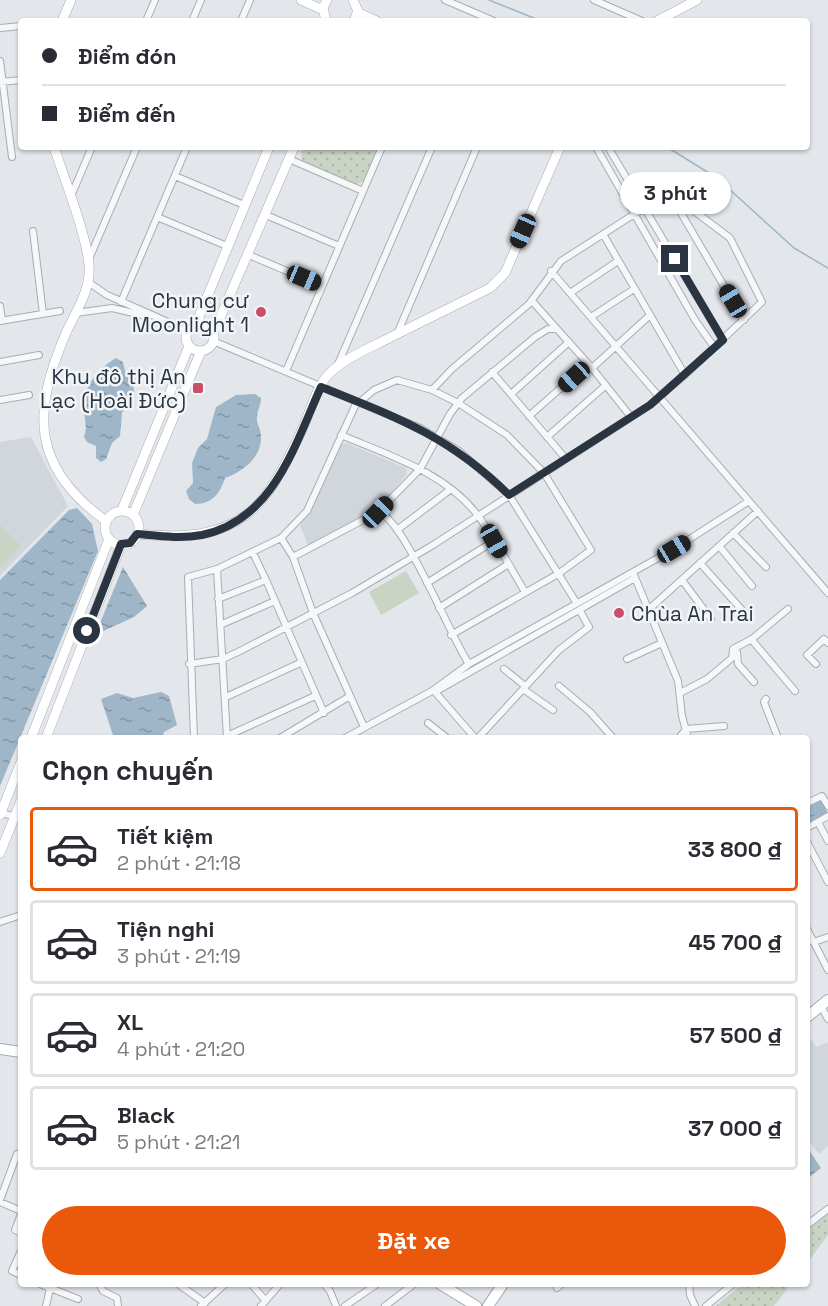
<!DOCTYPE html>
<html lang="vi">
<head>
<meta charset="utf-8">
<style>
  :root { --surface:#fff; --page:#f7f7f7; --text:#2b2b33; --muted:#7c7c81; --line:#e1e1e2; --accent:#ea580c }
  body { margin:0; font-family:"Space Grotesk",sans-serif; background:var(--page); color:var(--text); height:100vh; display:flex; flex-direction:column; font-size:22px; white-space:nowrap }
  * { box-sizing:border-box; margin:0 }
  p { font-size:20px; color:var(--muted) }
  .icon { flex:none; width:33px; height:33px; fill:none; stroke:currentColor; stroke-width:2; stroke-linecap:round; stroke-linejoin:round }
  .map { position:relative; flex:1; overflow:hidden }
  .side { position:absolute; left:18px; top:735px; width:792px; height:552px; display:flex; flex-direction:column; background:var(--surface); border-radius:6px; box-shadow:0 2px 4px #0004 }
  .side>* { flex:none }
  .guide { position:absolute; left:18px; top:18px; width:792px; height:132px; border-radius:6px; box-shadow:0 2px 4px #0004; display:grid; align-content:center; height:132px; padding:0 24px; background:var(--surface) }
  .end { position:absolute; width:27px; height:27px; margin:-14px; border:8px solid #2b3542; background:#fff; box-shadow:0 0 0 3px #fff }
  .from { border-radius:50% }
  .bubble { position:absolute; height:42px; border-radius:21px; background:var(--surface); box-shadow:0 2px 4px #0004; font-size:20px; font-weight:700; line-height:42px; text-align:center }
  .car { position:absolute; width:18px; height:36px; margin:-18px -9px; border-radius:8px; box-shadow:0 0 4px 2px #0007; background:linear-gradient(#222 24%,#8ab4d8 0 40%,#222 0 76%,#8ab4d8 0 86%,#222 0) }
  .guide b { display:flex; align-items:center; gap:21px; height:57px; font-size:22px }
  .guide b+b { border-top:2px solid var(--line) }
  .guide i { width:15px; height:15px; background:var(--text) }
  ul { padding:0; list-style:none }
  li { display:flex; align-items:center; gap:18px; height:84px; margin:0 12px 9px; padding:0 12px; border:3px solid var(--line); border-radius:6px }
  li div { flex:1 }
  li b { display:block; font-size:22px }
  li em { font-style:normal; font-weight:700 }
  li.active { border-color:var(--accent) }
  li>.icon { width:54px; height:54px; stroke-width:1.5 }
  h2 { padding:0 24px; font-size:27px; line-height:72px }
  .primary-button { display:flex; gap:12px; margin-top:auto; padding:12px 24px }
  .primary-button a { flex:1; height:69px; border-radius:36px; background:var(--accent); color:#fff; font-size:24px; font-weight:700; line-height:69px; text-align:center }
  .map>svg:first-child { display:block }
  .built { fill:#d1d5dc }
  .grass { fill:url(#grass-dots) }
  .pitch { fill:#c9d4c4 }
  .water { fill:url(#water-ripples) }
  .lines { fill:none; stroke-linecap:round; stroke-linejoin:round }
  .stream { stroke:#9fb6c8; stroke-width:1.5 }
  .street-casing { stroke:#a8adb4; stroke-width:8 }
  .secondary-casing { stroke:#a8adb4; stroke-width:10 }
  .primary-casing { stroke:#a2abb5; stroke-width:12 }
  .street { stroke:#f5f7f9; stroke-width:6 }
  .secondary { stroke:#fff; stroke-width:9 }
  .primary { stroke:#fff; stroke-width:10 }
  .route { stroke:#2b3542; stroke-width:8 }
  .poi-dot { fill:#c94e69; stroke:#f2f5f8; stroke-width:2 }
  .labels { text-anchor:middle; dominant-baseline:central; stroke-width:5; stroke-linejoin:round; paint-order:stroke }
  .poi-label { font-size:21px; fill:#2b3542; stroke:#f2f5f8; text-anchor:end }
</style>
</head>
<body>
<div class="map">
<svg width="828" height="1306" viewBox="0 0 828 1306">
  <defs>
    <pattern id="grass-dots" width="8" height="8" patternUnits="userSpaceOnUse" patternTransform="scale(1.5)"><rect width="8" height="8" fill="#c9d4c4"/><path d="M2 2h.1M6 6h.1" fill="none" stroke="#adb7aa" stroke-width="1.8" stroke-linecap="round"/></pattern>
    <pattern id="water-ripples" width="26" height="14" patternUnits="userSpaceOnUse" patternTransform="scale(1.5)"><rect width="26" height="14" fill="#9fb6c8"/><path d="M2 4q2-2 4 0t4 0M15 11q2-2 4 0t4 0" fill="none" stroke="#8295a4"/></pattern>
  </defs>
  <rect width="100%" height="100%" fill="#e3e6ea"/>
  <!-- built -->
  <path class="built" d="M31 437 68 506 0 576V442Z
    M346 443 406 468 407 474 381 505 309 547 300 526 325 480 340 445Z
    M807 1035 817 1047 828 1042V1146L819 1154 807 1139Z"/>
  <!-- grass -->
  <path class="grass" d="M303 147H378L364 181 355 185 303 163 301 152Z
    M828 1211V1235L807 1263V1229Z
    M742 1284H791L774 1306H716Z"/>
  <!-- pitch -->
  <path class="pitch" d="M0 525 21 546 0 567Z
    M406 571 419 593 381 615 369 592Z"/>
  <!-- water -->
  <path class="water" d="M116 358 123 362 125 371 133 381 134 392 122 413 120 436 112 443 106 459 101 462 96 458V446L87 442 84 437C88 425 84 420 84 408 83 386 99 368 116 358Z
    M255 394 261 398C261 406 257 410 257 417 256 423 261 429 261 436 262 457 243 472 225 478 220 493 213 504 195 504L189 499 186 491 193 483 192 463 198 448 207 439 216 407 236 395Z
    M77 508 92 524 98 551 0 786V580L69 510Z
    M123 567 147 606 134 617 99 633 98 628Z
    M161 692 169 696 177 725 164 732 162 738H114L101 699 117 693 133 698Z
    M821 797 828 814 809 824 807 804Z
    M807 1147 821 1168 807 1179Z"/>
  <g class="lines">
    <!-- stream -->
    <path class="stream" d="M489 0 541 21
      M667 147 717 178 794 248 828 268"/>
    <!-- street casing -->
    <g class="street-casing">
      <path id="street" d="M445 0 494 21
        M594 0 642 21
        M146 21 155 0
        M192 21 201 0
        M241 21 250 0
        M0 28 21 26
        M0 61 12 157
        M1 82 21 80
        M596 147 695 320 714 347
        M608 147 723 340
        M289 159 363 191
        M175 176 244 205
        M71 196 92 147
        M671 196 744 320
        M266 215 339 246
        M157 217 227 246
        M33 231 43 314
        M603 234 685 375
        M249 255 322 286
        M89 259 137 147
        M551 271 828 593
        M88 282 107 295 188 331
        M570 293 618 261
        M532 301 557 329
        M121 302 187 147
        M0 306 2 320
        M76 313 112 308 142 315
        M591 317 634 289
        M0 321 60 311
        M397 334 477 147
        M213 341 420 428 459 451 509 495 576 602
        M0 362 39 355
        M338 364 432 147
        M286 371 382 147
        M492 372 566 459
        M511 394 569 342
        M0 400 29 395
        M529 416 588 364
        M631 417 592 368 649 316
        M341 435C388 455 447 473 479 517 496 540 510 567 525 592
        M547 437 605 386
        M378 512C403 517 451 638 469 664
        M397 530 451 489
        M733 533 766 567
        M281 538 293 557 378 512 420 469 450 414 462 398 535 337 548 329H557L592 368
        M719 546 752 586
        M253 553 266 580
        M293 557 313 613 364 727
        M700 563 742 610
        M217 569 227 738
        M634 575 678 681 682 716 688 738
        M682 580 711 619
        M427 583 494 541
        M218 599 266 580 324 713
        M439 608 507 565
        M647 611 758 511
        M220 625 275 601
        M751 639 795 691
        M737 652 738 664 754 682
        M627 659 662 643
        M189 664 223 659 242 650 352 593 433 545 650 405 689 371 762 302 730 238 669 192 561 261 529 304 452 369 432 390
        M816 664 807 655 824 639 828 643
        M504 669 525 686
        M559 686 590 712 613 738
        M523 689 553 710
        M680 693 707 679 732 658 733 649 752 639 788 609
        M226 697 300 663
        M766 699 764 702 778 738
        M428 723 447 738
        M227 736 315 696
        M194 738 188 577 217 569 281 538 307 511 355 406 374 390 397 380 432 390 458 403 507 435 544 473 591 550 558 574 451 635
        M280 738 350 696
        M345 738 432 691 469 664 674 549 749 501
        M475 738 435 692 635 578
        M478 738 559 650 589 627 580 611
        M679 738 686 729 724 726
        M807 803 822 796 828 806
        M1 813 21 818
        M818 822 828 841
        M807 828 828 816
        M807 842 828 882
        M0 922 21 915
        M807 929 828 970
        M807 939 814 942 828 937
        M821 1006 828 1019
        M0 1200 17 1154
        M0 1202 21 1211
        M21 1214 15 1230 21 1233
        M807 1225 828 1209
        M21 1251 12 1271 21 1275
        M40 1284 78 1299
        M99 1284 103 1291 117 1298 118 1306
        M178 1284 205 1303
        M324 1284 330 1291 336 1306
        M689 1284 690 1295 695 1306
        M253 1286 265 1300
        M557 1288 562 1284
        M46 1306 51 1284
        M201 1306 225 1284
        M261 1306 280 1284
        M345 1306 377 1284
        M385 1306 414 1284
        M706 1306 733 1284"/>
    </g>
    <!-- secondary casing -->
    <g class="secondary-casing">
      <path id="secondary" d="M301 0 323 10
        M353 0 358 11 354 21
        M357 12 377 21
        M62 21 71 0
        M326 21 323 8 327 0
        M657 21 697 0
        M54 147C63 175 92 248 89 274 88 294 74 315 66 333 32 412 31 467 106 521
        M186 337a14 14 0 1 1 28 0a14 14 0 1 1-28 0Z
        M196 324 269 147
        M213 334 294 147
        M122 510 189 346
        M105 528a17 17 0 1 1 34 0a17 17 0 1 1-34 0Z
        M133 515 201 351
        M137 534C241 544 265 512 305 423 312 406 318 383 332 371 349 356 372 347 391 337 424 321 457 304 490 288L505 273 560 147
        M31 738 109 539
        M46 738 121 545
        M0 815 21 762
        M0 853 21 801"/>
    </g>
    <!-- primary casing -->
    <g class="primary-casing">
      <path id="primary" d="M807 1017 828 1000
        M0 1049 21 1052
        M440 1284 476 1306
        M488 1306 503 1284"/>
    </g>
    <!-- street -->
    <use href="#street" class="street"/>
    <!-- secondary -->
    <use href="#secondary" class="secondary"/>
    <!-- primary -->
    <use href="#primary" class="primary"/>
  </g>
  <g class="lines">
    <!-- route -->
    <path class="route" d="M87 631 121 544 130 543 137 534C159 536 180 539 202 535 274 520 295 444 321 387 396 417 449 436 509 495L650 405 723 340 675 259"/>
  </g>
  <!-- markers -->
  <g class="poi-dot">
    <circle cx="261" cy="312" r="6"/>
    <rect x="192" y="382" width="12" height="12" rx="3"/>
    <circle cx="619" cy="613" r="6"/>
  </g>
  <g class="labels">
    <!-- poi labels -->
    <g class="poi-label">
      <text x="249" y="300">Chung cư<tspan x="249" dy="24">Moonlight 1</tspan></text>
      <text x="186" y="376">Khu đô thị An<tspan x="186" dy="24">Lạc (Hoài Đức)</tspan></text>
      <text x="631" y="613" text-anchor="start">Chùa An Trai</text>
    </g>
  </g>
</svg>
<i class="end from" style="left:87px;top:631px"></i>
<i class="end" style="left:675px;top:259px"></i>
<div class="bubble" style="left:620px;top:172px;width:111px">3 phút</div>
<i class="car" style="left:523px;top:231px;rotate:204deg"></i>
<i class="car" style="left:304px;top:278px;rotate:113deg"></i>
<i class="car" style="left:733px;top:301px;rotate:329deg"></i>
<i class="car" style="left:574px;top:377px;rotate:228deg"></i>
<i class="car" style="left:378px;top:512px;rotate:44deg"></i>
<i class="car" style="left:494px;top:541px;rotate:151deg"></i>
<i class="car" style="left:674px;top:549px;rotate:59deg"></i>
<div class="guide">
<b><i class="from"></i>Điểm đón</b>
<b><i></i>Điểm đến</b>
</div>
<section class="side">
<h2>Chọn chuyến</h2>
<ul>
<li class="active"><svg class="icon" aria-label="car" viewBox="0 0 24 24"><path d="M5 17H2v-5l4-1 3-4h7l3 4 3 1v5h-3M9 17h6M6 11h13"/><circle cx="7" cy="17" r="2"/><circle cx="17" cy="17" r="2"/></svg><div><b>Tiết kiệm</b><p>2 phút · 21:18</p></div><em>33 800 ₫</em></li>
<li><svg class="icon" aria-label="car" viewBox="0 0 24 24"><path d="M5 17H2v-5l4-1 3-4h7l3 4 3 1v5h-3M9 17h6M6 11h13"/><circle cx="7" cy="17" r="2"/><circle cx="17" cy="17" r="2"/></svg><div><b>Tiện nghi</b><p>3 phút · 21:19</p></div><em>45 700 ₫</em></li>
<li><svg class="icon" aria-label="car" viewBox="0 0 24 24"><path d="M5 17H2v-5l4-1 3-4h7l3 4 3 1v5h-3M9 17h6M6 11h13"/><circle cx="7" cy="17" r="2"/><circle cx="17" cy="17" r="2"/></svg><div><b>XL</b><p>4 phút · 21:20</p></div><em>57 500 ₫</em></li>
<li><svg class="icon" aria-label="car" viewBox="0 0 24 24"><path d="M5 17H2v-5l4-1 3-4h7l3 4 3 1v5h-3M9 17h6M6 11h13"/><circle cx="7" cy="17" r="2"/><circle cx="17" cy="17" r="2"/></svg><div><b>Black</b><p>5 phút · 21:21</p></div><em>37 000 ₫</em></li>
</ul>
<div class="primary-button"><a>Đặt xe</a></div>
</section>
</div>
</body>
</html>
